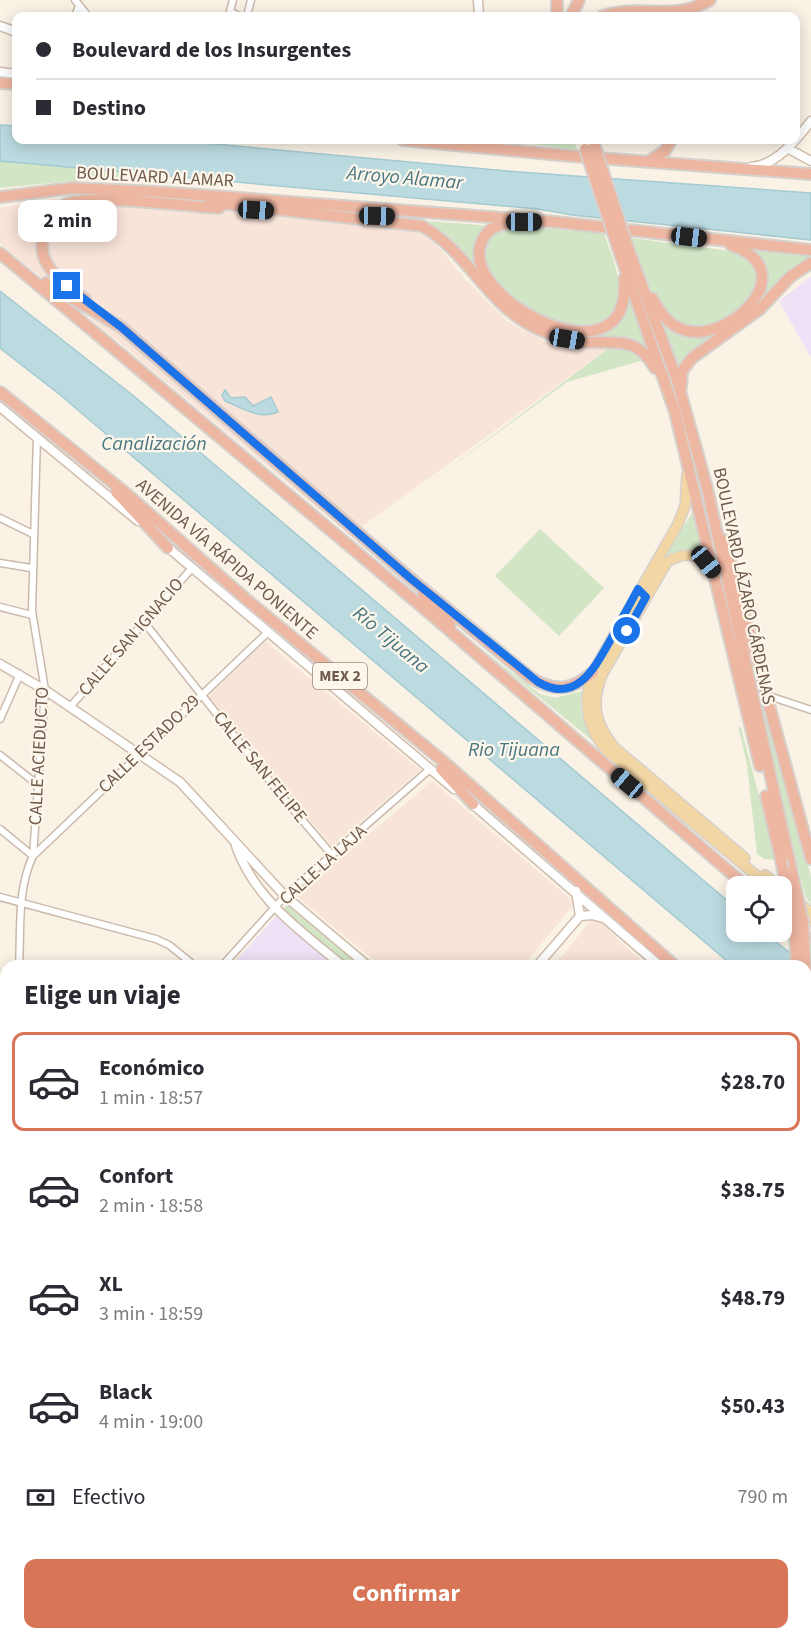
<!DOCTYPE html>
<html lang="es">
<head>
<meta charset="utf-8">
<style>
  :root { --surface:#fff; --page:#f7f7f7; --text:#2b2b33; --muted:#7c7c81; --line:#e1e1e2; --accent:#d87556 }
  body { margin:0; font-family:"Source Sans 3",sans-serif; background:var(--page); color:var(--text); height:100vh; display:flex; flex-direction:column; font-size:22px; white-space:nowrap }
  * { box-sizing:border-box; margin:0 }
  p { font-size:20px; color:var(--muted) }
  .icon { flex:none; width:33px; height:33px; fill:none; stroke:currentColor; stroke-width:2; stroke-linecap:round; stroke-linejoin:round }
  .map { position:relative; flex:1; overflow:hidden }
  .details { position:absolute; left:0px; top:960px; width:812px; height:680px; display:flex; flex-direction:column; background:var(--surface); border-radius:18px 18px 0 0; box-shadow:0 3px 15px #0003 }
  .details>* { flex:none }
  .top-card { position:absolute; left:12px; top:12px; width:788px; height:132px; border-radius:12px; box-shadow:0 3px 15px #0003; display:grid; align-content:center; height:132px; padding:0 24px; background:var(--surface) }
  .tools { position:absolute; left:726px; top:876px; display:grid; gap:12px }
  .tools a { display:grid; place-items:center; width:66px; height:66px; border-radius:12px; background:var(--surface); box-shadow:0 3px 15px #0003; font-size:30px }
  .end { position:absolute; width:27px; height:27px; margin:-14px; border:8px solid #1a73e8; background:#fff; box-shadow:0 0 0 3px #fff }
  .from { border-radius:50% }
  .bubble { position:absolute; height:42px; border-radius:12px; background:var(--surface); box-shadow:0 3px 15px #0003; font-size:20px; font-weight:700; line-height:42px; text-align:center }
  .car { position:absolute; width:18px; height:36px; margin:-18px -9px; border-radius:8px; box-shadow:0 0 4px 2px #0007; background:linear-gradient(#222 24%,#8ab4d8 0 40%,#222 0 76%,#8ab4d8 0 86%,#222 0) }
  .top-card b { display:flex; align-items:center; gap:21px; height:57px; font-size:22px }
  .top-card b+b { border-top:2px solid var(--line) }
  .top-card i { width:15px; height:15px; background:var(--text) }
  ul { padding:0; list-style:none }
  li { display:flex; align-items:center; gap:18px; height:99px; margin:0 12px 9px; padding:0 12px; border:3px solid transparent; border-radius:12px }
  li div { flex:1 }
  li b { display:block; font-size:22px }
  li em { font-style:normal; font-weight:700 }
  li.current { border-color:var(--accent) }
  li>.icon { width:54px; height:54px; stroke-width:1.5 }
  h2 { padding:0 24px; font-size:27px; line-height:72px }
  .pay { display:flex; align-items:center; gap:15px; height:66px; padding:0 24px; font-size:22px }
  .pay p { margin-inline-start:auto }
  .button { display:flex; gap:12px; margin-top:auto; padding:12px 24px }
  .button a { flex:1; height:69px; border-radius:12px; background:var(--accent); color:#fff; font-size:24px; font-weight:700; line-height:69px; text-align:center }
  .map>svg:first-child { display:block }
  .commercial { fill:#f9e4da }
  .industrial { fill:#eae4df }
  .education { fill:#efe2f6 }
  .green { fill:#d2e6c5 }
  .water { fill:#bcdbe1; stroke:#a3cad2; stroke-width:1.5 }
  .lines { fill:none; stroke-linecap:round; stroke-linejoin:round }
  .street-casing { stroke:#cabaad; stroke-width:9 }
  .secondary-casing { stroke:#cfbcad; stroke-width:11 }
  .primary-casing { stroke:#d7d1cd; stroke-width:12 }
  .highway-casing { stroke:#d7d1cd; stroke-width:14 }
  .street { stroke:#fff; stroke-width:6 }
  .secondary { stroke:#fff; stroke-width:8 }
  .primary { stroke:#f2d6a4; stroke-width:9 }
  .highway { stroke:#eeb7a2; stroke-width:10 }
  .rail { stroke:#b5a5c2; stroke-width:2; stroke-dasharray:9 6; stroke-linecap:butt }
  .highway-bridge-casing { stroke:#d7d1cd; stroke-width:14; stroke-linecap:butt }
  .highway-bridge { stroke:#eeb7a2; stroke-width:10 }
  .route { stroke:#1a73e8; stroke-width:8 }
  .labels { text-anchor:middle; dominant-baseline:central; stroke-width:4.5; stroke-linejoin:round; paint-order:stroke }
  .shield { fill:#fdf6eb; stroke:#9a897c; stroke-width:1.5 }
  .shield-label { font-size:16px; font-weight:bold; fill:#705a4d }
  .street-label { font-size:18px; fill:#705a4d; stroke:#fdf6eb }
  .water-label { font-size:20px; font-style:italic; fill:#497781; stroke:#fdf6eb }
</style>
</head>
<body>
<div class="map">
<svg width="811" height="1639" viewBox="0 0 811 1639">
  <rect width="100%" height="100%" fill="#faf2e5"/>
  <!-- commercial -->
  <path class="commercial" d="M88 198 203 203 425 230 465 279 507 321 552 345 609 348 350 535 0 243V208L44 200Z
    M265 641 420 770 332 847 208 697Z
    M432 781 575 903 523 966H381L296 896Z
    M595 921 601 923 646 966H554L589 923Z"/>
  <!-- industrial -->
  <path class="industrial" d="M424 1634H663L670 1639H420Z"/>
  <!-- education -->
  <path class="education" d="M811 276V358L779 301Z
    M276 916 335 966H231Z"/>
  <!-- green -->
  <path class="green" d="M505 140H574L577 150 509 141Z
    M0 161 145 174 0 188Z
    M428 221 493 226C479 242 470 252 479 274L557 333 587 338 612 330 623 316 629 295 650 351 625 338 587 339 557 334 469 266 442 232Z
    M511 226 604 233C611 256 626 284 616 308 613 315 602 323 596 328L559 325 512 300 484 266 486 241 499 229Z
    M631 238 739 252 750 260 759 279C747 308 746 306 720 322 666 354 644 273 631 238Z
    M746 248 811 255V259L680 369 660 321 680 334 699 336 752 309 760 299 765 286Z
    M618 347 636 352 644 360 567 382 432 481 609 348Z
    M694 510 702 552 684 549 665 556Z
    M540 529 604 588 559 636 495 576Z
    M475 644 540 694 555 698 583 691C577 709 585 727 594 742Z
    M755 687 767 721 811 876V904L806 898 762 733Z
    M738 726 741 728 776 860 764 859 757 854 747 765Z
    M285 906H288L360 966H350L284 911Z
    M806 1109 811 1114V1179L806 1184Z
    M811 1230V1312H806V1232Z"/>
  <!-- water -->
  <path class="water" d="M0 125 16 126V140H171L519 172 811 193V240L572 215 538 209 0 161Z
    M0 291 135 397 736 908V932H764L811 970V1031L806 1027V966H733L59 394 0 348Z
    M225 390 231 398 245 397 253 406 271 397 278 412C258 420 243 408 225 401L222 395Z"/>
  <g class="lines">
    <!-- street casing -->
    <g class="street-casing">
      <path id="street" d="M75 0 88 16
        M233 0 230 11 239 16
        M75 16 79 6
        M247 16 251 0
        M0 518 33 534
        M0 563 31 568
        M0 607 32 615
        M144 622 280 794 332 855
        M766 695 811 710
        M70 707 192 568
        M0 719 20 674
        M0 755 38 785
        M0 829 33 856 267 633
        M0 897 156 939 169 945 195 966
        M19 966C21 930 17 889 33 856L45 690 32 611 37 437
        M222 966 285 896 430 769
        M0 1290 6 1295
        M806 1430 811 1431
        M806 1494 811 1498
        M0 1550 6 1555
        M0 1632 10 1639
        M119 1634 127 1639
        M214 1639 218 1634
        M307 1639 311 1634"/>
    </g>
    <!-- secondary casing -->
    <g class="secondary-casing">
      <path id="secondary" d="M478 0 479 16
        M0 26 16 32
        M0 72 16 74
        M787 148 811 161
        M751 167C777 165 796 140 811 121
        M0 407 138 521
        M164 544 454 789
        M0 664 45 690 180 782 285 896 368 966
        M469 801 660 966
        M236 846C255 900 301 931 343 966
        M580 916 592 915 603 918
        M537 966 580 916 576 891
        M0 1080 6 1084
        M0 1128 6 1120
        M0 1469 6 1476
        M0 1489 6 1480
        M236 1634 245 1639
        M247 1634 255 1639
        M10 1639 14 1634
        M20 1639 24 1634"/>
    </g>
    <!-- primary casing -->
    <g class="primary-casing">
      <path id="primary" d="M687 474 685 506 678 524 593 672C582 701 586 727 607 751L769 886
        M712 570C699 553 685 551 667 562L602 675C591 704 595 723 614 747L745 858
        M765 875 779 886
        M782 897 811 921
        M797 901 811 913
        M0 1044 6 1048
        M0 1073 6 1076
        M694 1634 700 1639
        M724 1634 730 1639"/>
    </g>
    <!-- highway casing -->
    <g class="highway-casing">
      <path id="highway" d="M557 16V0
        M571 16 579 0
        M603 16C642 3 671 23 710 0
        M0 83 16 84
        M403 140 571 156 811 174
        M649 161 665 151 671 140
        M0 197 72 188 159 192 556 222 811 250
        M210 202 422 226C470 253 486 305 538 329 552 335 567 341 583 342 615 344 636 335 655 368
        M514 223C501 223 489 227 483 239 451 297 634 391 624 279
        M618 248 675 412 760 766
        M628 248 677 380 707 488 792 873
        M0 253 428 612 746 886
        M46 283 121 327 410 578 531 678C555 692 572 691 593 672
        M652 298C660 312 668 325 684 330 727 345 806 271 731 245
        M85 299C65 284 34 265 44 235 48 223 54 212 64 205 86 192 189 207 219 208
        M681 387 682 371 692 358 760 309 790 277 811 263
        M0 392 128 495 247 600 444 762 675 966
        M116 492 168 548
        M724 540 811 859
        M423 594 450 625
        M441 769 473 804
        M766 796 781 860
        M782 917 811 942
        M806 1079 811 1083
        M806 1093 811 1099
        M806 1201 811 1196
        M806 1226 811 1224
        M806 1317H811
        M401 1639 405 1634
        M415 1639 419 1634"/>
    </g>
    <!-- street -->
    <use href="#street" class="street"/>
    <!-- secondary -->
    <use href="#secondary" class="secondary"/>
    <!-- primary -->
    <use href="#primary" class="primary"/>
    <!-- highway -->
    <use href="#highway" class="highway"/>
    <!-- rail -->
    <path class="rail" d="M0 1088 6 1093
      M640 1634 646 1639
      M666 1634 672 1639"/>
    <!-- highway-bridge casing -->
    <g class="highway-bridge-casing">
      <path id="highway-bridge" d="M594 144 628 248
        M585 149 618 248
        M781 860 794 921 797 966
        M792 873 803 922 806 982"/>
    </g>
    <!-- highway-bridge -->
    <use href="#highway-bridge" class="highway-bridge"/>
  </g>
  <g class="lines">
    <!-- route -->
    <path class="route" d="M67 286 121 327 410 578 538 682C577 705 595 667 611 639 620 622 629 606 638 589L646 597 627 631"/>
  </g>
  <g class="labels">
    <!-- shield labels -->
    <rect class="shield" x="313" y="663" width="54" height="26" rx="4.5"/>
    <g class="shield-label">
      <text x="340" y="676">MEX 2</text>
    </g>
    <!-- street labels -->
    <g class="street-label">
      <text transform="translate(155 177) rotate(3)">BOULEVARD ALAMAR</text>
      <text transform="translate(227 559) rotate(41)">AVENIDA VÍA RÁPIDA PONIENTE</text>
      <text transform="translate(744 586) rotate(78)">BOULEVARD LÁZARO CÁRDENAS</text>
      <text transform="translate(131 637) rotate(-49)">CALLE SAN IGNACIO</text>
      <text transform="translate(149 744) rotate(-44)">CALLE ESTADO 29</text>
      <text transform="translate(39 756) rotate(-87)">CALLE ACIEDUCTO</text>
      <text transform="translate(260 767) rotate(51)">CALLE SAN FELIPE</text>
      <text transform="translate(323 865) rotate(-42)">CALLE LA LAJA</text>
    </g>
    <!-- water labels -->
    <g class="water-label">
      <text transform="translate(405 178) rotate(5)">Arroyo Alamar</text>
      <text x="154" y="444">Canalización</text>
      <text transform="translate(391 640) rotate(40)">Río Tijuana</text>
      <text x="514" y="750">Rio Tijuana</text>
    </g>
  </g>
</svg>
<div class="tools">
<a><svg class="icon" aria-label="locate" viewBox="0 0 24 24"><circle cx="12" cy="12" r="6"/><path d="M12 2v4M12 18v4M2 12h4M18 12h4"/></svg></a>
</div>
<i class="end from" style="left:627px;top:631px"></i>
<i class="end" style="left:67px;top:286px"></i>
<div class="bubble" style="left:18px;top:200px;width:99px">2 min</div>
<i class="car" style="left:256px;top:210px;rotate:93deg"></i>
<i class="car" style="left:377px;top:216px;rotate:91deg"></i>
<i class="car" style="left:524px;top:222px;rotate:90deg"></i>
<i class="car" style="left:689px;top:237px;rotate:97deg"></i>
<i class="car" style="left:567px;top:339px;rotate:99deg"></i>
<i class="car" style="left:706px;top:562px;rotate:141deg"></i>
<i class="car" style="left:627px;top:783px;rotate:310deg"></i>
<div class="top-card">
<b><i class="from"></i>Boulevard de los Insurgentes</b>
<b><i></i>Destino</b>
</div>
<section class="details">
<h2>Elige un viaje</h2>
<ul>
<li class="current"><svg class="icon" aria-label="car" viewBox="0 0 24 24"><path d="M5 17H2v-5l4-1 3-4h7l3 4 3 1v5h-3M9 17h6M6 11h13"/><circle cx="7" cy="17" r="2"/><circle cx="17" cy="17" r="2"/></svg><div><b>Económico</b><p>1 min · 18:57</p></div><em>$28.70</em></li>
<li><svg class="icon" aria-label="car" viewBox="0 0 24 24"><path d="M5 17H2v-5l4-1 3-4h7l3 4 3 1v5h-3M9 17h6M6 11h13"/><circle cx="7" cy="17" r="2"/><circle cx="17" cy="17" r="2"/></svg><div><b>Confort</b><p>2 min · 18:58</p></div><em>$38.75</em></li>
<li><svg class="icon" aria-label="car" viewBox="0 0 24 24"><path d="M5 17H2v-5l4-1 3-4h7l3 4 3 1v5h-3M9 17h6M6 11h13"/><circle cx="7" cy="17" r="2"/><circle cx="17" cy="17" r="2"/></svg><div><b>XL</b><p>3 min · 18:59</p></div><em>$48.79</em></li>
<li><svg class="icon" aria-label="car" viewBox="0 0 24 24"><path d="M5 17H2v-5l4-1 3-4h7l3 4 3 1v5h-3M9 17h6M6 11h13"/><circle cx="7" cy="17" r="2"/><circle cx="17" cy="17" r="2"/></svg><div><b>Black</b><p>4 min · 19:00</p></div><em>$50.43</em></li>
</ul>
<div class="pay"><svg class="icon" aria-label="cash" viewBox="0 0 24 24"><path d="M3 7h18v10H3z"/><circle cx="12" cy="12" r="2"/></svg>Efectivo<p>790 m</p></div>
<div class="button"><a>Confirmar</a></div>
</section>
</div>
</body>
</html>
